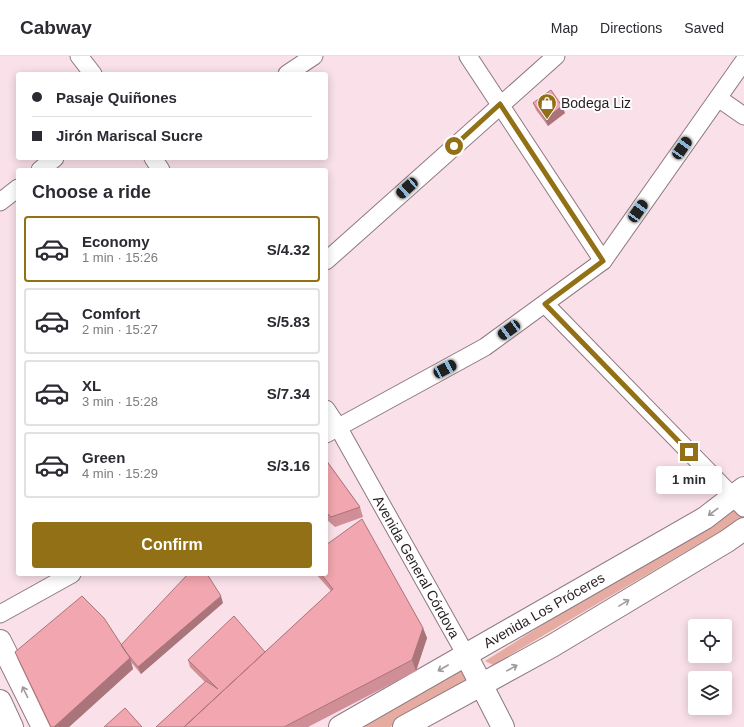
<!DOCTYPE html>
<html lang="en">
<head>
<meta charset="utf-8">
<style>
  :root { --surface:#fff; --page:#f7f7f7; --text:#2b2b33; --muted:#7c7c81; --line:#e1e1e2; --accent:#917016 }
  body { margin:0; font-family:Arial,sans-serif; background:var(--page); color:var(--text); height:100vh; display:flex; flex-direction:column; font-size:15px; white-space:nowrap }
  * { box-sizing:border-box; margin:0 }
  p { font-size:13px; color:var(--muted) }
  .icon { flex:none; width:22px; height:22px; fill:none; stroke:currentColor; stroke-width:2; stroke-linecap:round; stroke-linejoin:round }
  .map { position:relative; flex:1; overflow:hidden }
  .drawer { position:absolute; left:16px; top:112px; width:312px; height:408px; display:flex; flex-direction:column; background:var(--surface); border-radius:4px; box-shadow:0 2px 10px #0003 }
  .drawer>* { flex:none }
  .banner { position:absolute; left:16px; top:16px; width:312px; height:88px; border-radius:4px; box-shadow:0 2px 10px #0003; display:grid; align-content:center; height:88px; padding:0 16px; background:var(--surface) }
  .controls { position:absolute; left:688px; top:563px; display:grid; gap:8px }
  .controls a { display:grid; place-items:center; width:44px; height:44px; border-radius:4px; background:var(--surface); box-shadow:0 2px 10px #0003; font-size:20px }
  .end { position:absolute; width:18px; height:18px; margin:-9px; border:5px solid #917016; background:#fff; box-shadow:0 0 0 2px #fff }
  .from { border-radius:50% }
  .bubble { position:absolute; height:28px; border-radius:4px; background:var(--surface); box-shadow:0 2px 10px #0003; font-size:13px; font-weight:800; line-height:28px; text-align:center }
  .car { position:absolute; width:12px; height:24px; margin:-12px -6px; border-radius:5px; box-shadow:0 0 3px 1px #0007; background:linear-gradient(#222 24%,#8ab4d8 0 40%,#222 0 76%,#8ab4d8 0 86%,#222 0) }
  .banner b { display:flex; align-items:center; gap:14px; height:38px; font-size:15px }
  .banner b+b { border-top:1px solid var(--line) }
  .banner i { width:10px; height:10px; background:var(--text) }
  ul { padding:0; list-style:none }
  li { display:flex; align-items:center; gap:12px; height:66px; margin:0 8px 6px; padding:0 8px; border:2px solid var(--line); border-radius:4px }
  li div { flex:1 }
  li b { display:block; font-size:15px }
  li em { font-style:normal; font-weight:800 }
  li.selected { border-color:var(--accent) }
  li>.icon { width:36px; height:36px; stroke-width:1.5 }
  h2 { padding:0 16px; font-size:18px; line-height:48px }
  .button { display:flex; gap:8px; margin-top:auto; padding:8px 16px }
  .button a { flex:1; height:46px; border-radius:4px; background:var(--accent); color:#fff; font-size:16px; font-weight:800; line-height:46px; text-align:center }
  header { display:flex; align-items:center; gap:24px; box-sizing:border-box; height:56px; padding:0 20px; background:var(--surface); border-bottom:1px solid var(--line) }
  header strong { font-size:19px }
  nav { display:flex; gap:22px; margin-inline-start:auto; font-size:14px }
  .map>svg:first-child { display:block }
  .green { fill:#e7aca1 }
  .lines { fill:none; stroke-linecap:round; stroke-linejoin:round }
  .minor-casing { stroke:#8e7880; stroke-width:19 }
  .tertiary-casing { stroke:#8e7880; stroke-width:24 }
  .minor { stroke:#fff; stroke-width:17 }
  .tertiary { stroke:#fff; stroke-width:22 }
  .wall { fill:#d08f96 }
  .shaded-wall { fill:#a9747a }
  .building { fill:#f2a6af; stroke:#a9747a }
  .oneway { stroke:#9e9a9b }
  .route { stroke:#917016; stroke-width:5 }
  .labels { text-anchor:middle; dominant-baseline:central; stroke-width:4; stroke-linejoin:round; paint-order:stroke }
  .poi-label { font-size:14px; fill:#271e21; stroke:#fff; text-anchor:start }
  .street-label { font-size:14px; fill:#271e21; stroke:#fff }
</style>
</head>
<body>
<header>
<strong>Cabway</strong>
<nav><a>Map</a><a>Directions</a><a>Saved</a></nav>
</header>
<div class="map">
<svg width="744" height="671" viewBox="0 0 744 671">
  <rect width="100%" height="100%" fill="#f9e0e9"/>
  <!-- green -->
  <path class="green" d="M732 450 743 462 493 609 485 605Z
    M462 614 471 627 390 671H358Z"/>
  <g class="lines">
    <!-- minor casing -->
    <g class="minor-casing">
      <g id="minor">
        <path d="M79 0 93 18"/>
        <path d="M468 0 603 205"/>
        <path d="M287 18 314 0"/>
        <path d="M718 42 744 60"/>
        <path d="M153 102 161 114"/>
        <path d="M40 114 55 102"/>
        <path d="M0 146 18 132"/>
        <path d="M326 205 556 0"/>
        <path d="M545 248 744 452"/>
        <path id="s1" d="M326 353 338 371 466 599"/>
        <path d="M326 378 485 291 603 205 744 5"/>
        <path d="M0 558 72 518"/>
      </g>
    </g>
    <!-- tertiary casing -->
    <g class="tertiary-casing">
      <g id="tertiary">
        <path d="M0 585 43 671"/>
        <path d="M466 599 503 671"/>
        <path d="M0 645 12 671"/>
        <path id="s2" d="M340 671 705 462 744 432"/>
        <path d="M404 671 552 590 727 485 744 473"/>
      </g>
    </g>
    <!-- minor -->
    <use href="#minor" class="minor"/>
    <!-- tertiary -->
    <use href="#tertiary" class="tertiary"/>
  </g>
  <!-- wall -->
  <path class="wall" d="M533 47 565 57 548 70 536 54Z
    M326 404 360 451 363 461 335 471 326 463Z
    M316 518H326L423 572 427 582 416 615 308 671H156L205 626 190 611 188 604 265 596 331 535Z
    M223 547 141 618 131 606 133 613 69 671H50L19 606 15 596 121 589Z"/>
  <!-- shaded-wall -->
  <path class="shaded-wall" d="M562 50 565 57 548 70 545 63Z
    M221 540 223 547 141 618 138 611Z
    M423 572 427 582 416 615 412 604Z
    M130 602 133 613 69 671H54Z"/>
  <!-- building -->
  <path class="building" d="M551 34 562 50 545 63 533 47Z
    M326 404 360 451 331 461 326 456Z
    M362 463 423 572 412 604 284 671H184L333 533 321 518H326V489Z
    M188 518H207L221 540 138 611 125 595 121 589Z
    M82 540 104 562 130 602 54 671H51L15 596Z
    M234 560 265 596 184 671H156L206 625 218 633 188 604Z
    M125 652 142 671H104Z"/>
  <!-- one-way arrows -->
  <defs><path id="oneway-shaft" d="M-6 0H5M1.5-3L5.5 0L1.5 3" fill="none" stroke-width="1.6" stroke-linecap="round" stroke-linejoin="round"/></defs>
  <g class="oneway">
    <use href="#oneway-shaft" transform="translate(713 456) rotate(143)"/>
    <use href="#oneway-shaft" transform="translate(624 547) rotate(-31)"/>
    <use href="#oneway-shaft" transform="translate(443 612) rotate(150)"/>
    <use href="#oneway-shaft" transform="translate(512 612) rotate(-29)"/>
    <use href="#oneway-shaft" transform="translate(25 636) rotate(-116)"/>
  </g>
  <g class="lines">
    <!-- route -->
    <path class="route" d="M454 90 500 48 603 205 545 248 689 396"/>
  </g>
  <!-- icons -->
  <defs>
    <g id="shop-pin" transform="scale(1)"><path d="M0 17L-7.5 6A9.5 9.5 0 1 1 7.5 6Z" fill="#917016" stroke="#fff"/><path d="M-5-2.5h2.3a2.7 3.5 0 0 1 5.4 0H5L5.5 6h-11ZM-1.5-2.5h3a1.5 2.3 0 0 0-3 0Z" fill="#fff"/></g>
  </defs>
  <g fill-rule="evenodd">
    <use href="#shop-pin" x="547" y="47"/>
  </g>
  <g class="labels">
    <!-- poi labels -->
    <g class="poi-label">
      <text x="561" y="47">Bodega Liz</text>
    </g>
    <!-- street labels -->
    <g class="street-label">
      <text stroke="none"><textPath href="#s1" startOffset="182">Avenida General Córdova</textPath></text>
      <text stroke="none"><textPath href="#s2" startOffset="235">Avenida Los Próceres</textPath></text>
    </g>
  </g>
</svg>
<div class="controls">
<a><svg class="icon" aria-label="locate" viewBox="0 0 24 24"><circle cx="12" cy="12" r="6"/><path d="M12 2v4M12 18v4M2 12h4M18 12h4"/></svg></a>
<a><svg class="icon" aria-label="layers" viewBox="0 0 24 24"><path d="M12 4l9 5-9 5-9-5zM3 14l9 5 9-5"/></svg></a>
</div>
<i class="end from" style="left:454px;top:90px"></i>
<i class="end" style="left:689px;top:396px"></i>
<div class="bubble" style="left:656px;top:410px;width:66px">1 min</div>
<i class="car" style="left:682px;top:92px;rotate:35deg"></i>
<i class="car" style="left:407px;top:132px;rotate:228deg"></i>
<i class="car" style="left:638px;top:155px;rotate:35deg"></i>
<i class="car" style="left:509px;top:274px;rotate:234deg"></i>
<i class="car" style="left:445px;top:313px;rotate:62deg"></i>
<div class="banner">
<b><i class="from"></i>Pasaje Quiñones</b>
<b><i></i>Jirón Mariscal Sucre</b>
</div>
<section class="drawer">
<h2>Choose a ride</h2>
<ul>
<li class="selected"><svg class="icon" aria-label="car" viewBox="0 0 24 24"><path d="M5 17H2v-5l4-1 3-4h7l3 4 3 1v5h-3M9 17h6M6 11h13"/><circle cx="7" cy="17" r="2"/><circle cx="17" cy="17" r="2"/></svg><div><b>Economy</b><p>1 min · 15:26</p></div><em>S/4.32</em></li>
<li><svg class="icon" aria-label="car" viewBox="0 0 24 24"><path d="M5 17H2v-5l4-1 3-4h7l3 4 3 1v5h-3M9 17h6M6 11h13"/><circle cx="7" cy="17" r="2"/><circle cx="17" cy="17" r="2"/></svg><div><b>Comfort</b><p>2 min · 15:27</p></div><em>S/5.83</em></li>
<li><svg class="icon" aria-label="car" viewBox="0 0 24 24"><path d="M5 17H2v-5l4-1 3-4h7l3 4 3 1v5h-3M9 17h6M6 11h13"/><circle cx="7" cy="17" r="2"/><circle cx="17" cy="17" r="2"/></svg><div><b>XL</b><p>3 min · 15:28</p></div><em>S/7.34</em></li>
<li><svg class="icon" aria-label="car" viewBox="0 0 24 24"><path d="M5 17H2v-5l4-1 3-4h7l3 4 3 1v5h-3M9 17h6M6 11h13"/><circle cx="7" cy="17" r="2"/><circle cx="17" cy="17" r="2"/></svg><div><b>Green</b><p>4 min · 15:29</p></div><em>S/3.16</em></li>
</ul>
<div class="button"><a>Confirm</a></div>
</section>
</div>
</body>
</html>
